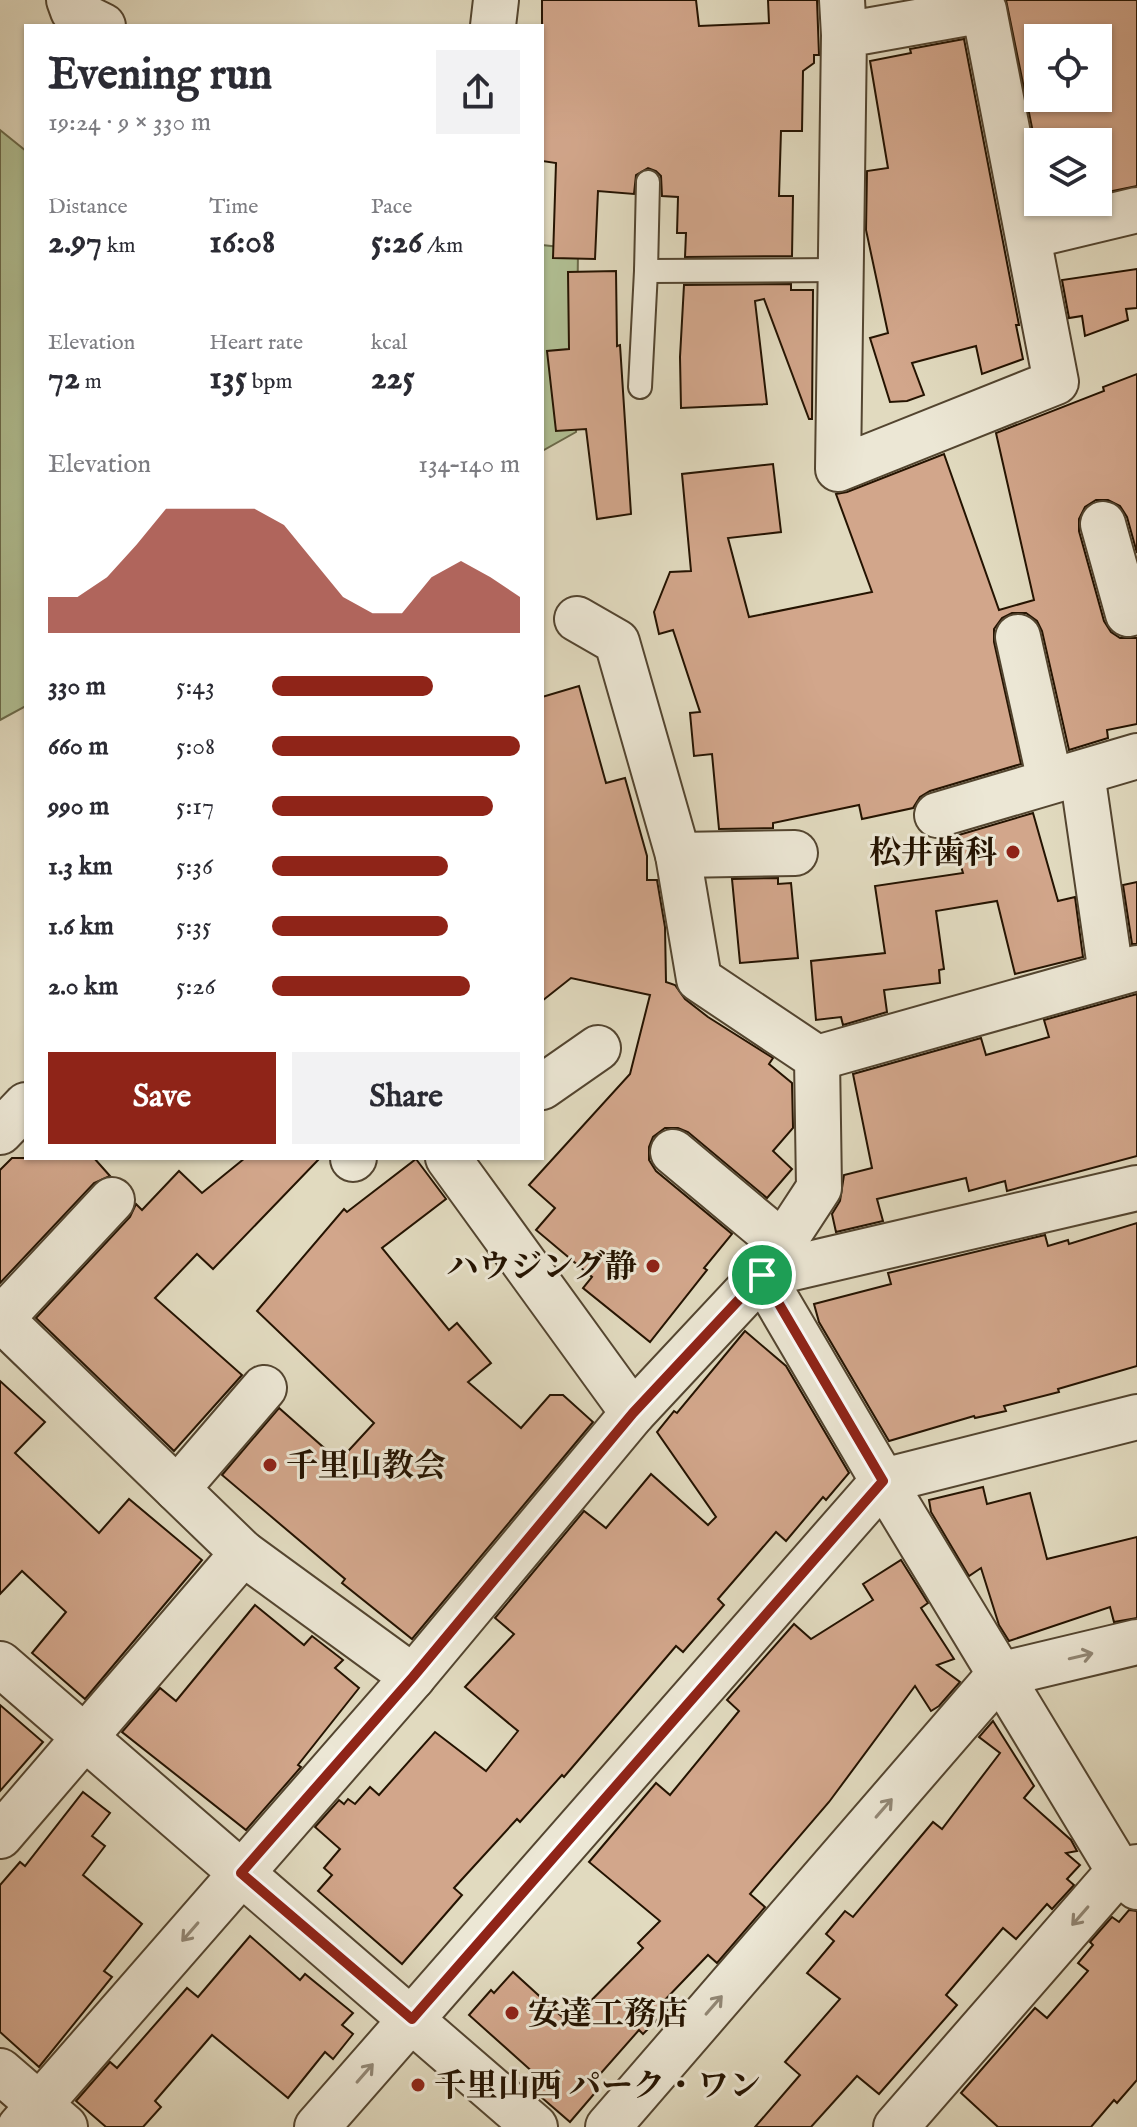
<!DOCTYPE html>
<meta charset="utf-8">
<style>
body{margin:0;font-family:"IM FELL English","Noto Serif JP",serif;background:#f2f2f3;color:#2b2b33;height:100vh;display:flex;flex-direction:column;font-size:30px;white-space:nowrap}
*{box-sizing:border-box;margin:0}
p{font-size:26px;color:#7c7c81}
.icon{flex:none;width:44px;height:44px;fill:none;stroke:currentColor;stroke-width:2;stroke-linecap:round;stroke-linejoin:round}
.map{position:relative;flex:1;overflow:hidden}
.panel{position:absolute;left:24px;top:24px;width:520px;height:1136px;display:flex;flex-direction:column;background:#fff;border-radius:0px;box-shadow:0 2px 6px #0004}
.panel>*{flex:none}
.controls{position:absolute;left:1024px;top:24px;display:grid;gap:16px}
.controls a{display:grid;place-items:center;width:88px;height:88px;border-radius:0px;background:#fff;box-shadow:0 2px 6px #0004;font-size:40px}
.pin{position:absolute;display:grid;place-items:center;width:68px;height:68px;color:#fff;margin:-34px;border:4px solid #fff;border-radius:50%;box-shadow:0 2px 8px #0007}
.round{display:grid;place-items:center;flex:none;width:84px;height:84px;border-radius:0px;background:#f2f2f3}
.head{display:flex;align-items:center;justify-content:space-between;height:136px;padding:0 24px}
h1{font-size:44px;font-weight:800;line-height:60px}
.figures{display:grid;grid-template-columns:repeat(3,1fr);gap:12px;height:136px;padding:8px 24px}
.figures div{display:grid;align-content:center}
.figures b{font-size:34px;font-weight:800}
.figures small{font-size:22px;font-weight:400}
.figures p{font-size:22px}
.chart{height:224px;padding:16px 24px}
.chart p{display:flex;justify-content:space-between}
.chart svg{width:100%;height:144px;margin-top:8px;fill:#8f2418;opacity:.7}
.primary-button{display:flex;gap:16px;margin-top:auto;padding:16px 24px}
.primary-button a{flex:1;height:92px;border-radius:0px;background:#8f2418;color:#fff;font-size:32px;font-weight:800;line-height:92px;text-align:center}
.primary-button a+a{background:#f2f2f3;color:#2b2b33}
ul{padding:0 24px;list-style:none;font-size:26px}
li{display:grid;grid-template-columns:128px 96px 1fr;align-items:center;height:60px}
li i{height:20px;border-radius:10px;background:#8f2418}
.map>svg:first-child{display:block}
.green{fill:#b1c094;stroke:#6a6a4a;stroke-width:2}
.building{fill:#d2a68b;stroke:#241301;stroke-width:2;fill-rule:evenodd}
.lines{fill:none;stroke-linecap:round;stroke-linejoin:round}
.lane-casing{stroke:#534530;stroke-width:26}
.street-casing{stroke:#534530;stroke-width:48}
.lane{stroke:#ece7d5;stroke-width:22}
.street{stroke:#ece7d5;stroke-width:44}
.oneway{stroke:#928876}
.route-casing{stroke:#fff;stroke-width:16}
.route{stroke:#8f2418;stroke-width:10}
.poi-dot{fill:#8f2418;stroke:#ece7d5;stroke-width:3}
.labels{text-anchor:middle;stroke-width:6;stroke-linejoin:round;paint-order:stroke}
.poi-label{font-size:32px;font-weight:bold;fill:#241301;stroke:#ece7d5;text-anchor:start}
</style>
<div class="map">
<svg width="1137" height="2127" viewBox="0 0 1137 2127">
<rect width="100%" height="100%" fill="#e1dabf"/>
<filter id="stains"><feTurbulence type="fractalNoise" baseFrequency=".0025" numOctaves="4"/><feColorMatrix values="0 0 0 0 .2 0 0 0 0 .09 0 0 0 0 .02 0 0 0 .5 -.17"/></filter>
<radialGradient id="worn" r=".72"><stop offset=".6" stop-color="#630" stop-opacity="0"/><stop offset="1" stop-color="#630" stop-opacity=".3"/></radialGradient>
<g class="green">
<path d="M0,130L26,151V706L0,720Z"/>
<path d="M542,245L578,249L576,432L542,451Z"/>
</g>
<g class="building">
<path d="M542,0H696L699,26L769,23L768,0H817L819,55H814V63L803,71L802,131H781L779,196H793L792,256L685,257L686,233H677L678,197L662,196L661,176L656,171L648,168L636,175L634,194L598,191L595,259L553,258L556,163L542,161Z"/>
<path d="M1006,0H1137V186L1098,194V142H1038V157ZM1038,38H1098V98H1038Z"/>
<path d="M964,39L1019,325H1016L1023,359L982,374L976,346L912,363L924,395L907,401L890,402L870,338L888,333L866,230L867,171L888,168L870,61L911,53L910,49Z"/>
<path d="M1137,269V308L1126,309L1128,320L1085,336L1082,316L1069,318L1062,280Z"/>
<path d="M616,271L617,346L620,345L631,514L597,519L586,429L556,431L547,351L569,349L568,272Z"/>
<path d="M791,284V290H813L812,419H809L764,299L755,301L767,404L681,408L680,357L684,285Z"/>
<path d="M1137,374V553L1127,517L1120,506L1108,500H1096L1085,507L1079,519V531L1104,621L1111,632L1120,638H1137V724L1107,730L1108,738L1069,750L1042,631L1037,621L1026,613H1012L1002,618L994,629V642L1021,764L930,791L920,797L913,808L862,819L859,805L773,823V828L719,829L712,754L694,756L690,713L700,712L673,630L659,634L654,612L670,572L691,571L682,474L773,464L781,532L728,538L749,617L872,592L836,494L847,492L944,454L999,610L1034,600L996,433L1104,391L1103,387Z"/>
<path d="M579,686L606,783L625,778L647,856V880H657L665,927L666,982L675,985L685,999L708,1017L773,1058L769,1064L792,1083L793,1128L773,1151L792,1169L767,1198L688,1132L678,1128H665L653,1137L649,1147V1160L656,1171L732,1234L704,1268L707,1270L650,1342L583,1288L592,1277L536,1230L555,1208L529,1185L630,1074L650,995L571,978L542,1001V697Z"/>
<path d="M1033,813L1058,901L1075,897L1083,957L1015,974L997,901L936,911L944,969L939,970L940,983L884,990L887,1012L843,1025L841,1017L816,1020L811,961L885,953L875,886L963,873L952,837Z"/>
<path d="M778,878V884L791,883L798,958L740,963L732,879Z"/>
<path d="M1137,882V944H1132L1123,885Z"/>
<path d="M1137,994V1156L1007,1191L1005,1181L969,1191L966,1178L877,1199L883,1221L836,1232L832,1214L840,1201L844,1175L872,1168L853,1074L981,1038L986,1055L1049,1037L1044,1020Z"/>
<path d="M12,1158H94L110,1176L94,1183L0,1283V1170Z"/>
<path d="M245,1158H320L213,1269L197,1254L155,1298L242,1375L174,1451L36,1318L130,1217L136,1204L142,1210L179,1171L202,1193Z"/>
<path d="M416,1159L446,1199L382,1248L449,1330L457,1323L491,1363L468,1382L521,1428L550,1395H563L593,1422L412,1639L342,1583L345,1579L222,1475L279,1408L339,1461L374,1423L257,1311L344,1209L347,1212Z"/>
<path d="M1137,1223V1366L1058,1389L1059,1392L1004,1406L1006,1411L975,1418L974,1416L889,1441L819,1322L814,1304L891,1284L888,1273L1045,1235L1048,1246L1068,1240L1069,1244Z"/>
<path d="M745,1331L786,1366L849,1473L826,1500L823,1497L786,1541L776,1532L718,1599L724,1605L683,1652L676,1646L564,1777L562,1775L520,1822L517,1819L454,1888L462,1895L402,1964L318,1891L332,1875L324,1868L340,1849L315,1827L339,1800L344,1804L348,1799L355,1804L370,1787L379,1795L435,1732L486,1771L518,1731L465,1687L514,1634L495,1618L584,1511L606,1528L651,1474L708,1525L716,1517L657,1432L674,1411L677,1413Z"/>
<path d="M0,1381L45,1422L15,1453L99,1533L129,1499L202,1560L85,1699L32,1653L66,1612L22,1571L0,1594Z"/>
<path d="M983,1487L987,1504L1030,1493L1047,1559L1137,1537V1618L1114,1622L1110,1607L1009,1641L999,1625L981,1568L969,1576L931,1512L929,1500Z"/>
<path d="M901,1560L928,1603L921,1608L954,1659L937,1665L960,1682L939,1706L931,1711L915,1686L829,1802L750,1894L765,1907L717,1963L708,1955L661,2004L667,2010L643,2034L639,2030L594,2081L600,2087L570,2122L526,2084L535,2074L469,2015L491,1990L494,1993L513,1972L569,2023L643,1948L638,1943L660,1921L589,1862L656,1783L670,1795L739,1711L727,1700L794,1624L811,1639L873,1600L863,1584Z"/>
<path d="M255,1605L304,1645L312,1636L343,1660L335,1668L359,1688L298,1765L301,1767L246,1830L122,1732L160,1688L176,1701Z"/>
<path d="M0,1705L43,1742L0,1791Z"/>
<path d="M993,1721L1034,1786L1024,1798L1071,1840L1077,1851L1066,1853L1080,1865L1067,1879L1074,1885L1052,1909L1047,1904L1016,1939L1003,1928L946,1995L957,2005L879,2094L857,2076L811,2127H755L800,2075L785,2062L840,1999L807,1973L834,1941L826,1934L845,1911L853,1917L933,1822L942,1829L1000,1753L979,1737Z"/>
<path d="M83,1792L110,1813L92,1836L105,1846L83,1875L142,1924L104,1971L112,1977L39,2067L0,2032V1885L20,1862L25,1866Z"/>
<path d="M1129,1910L1137,1911V2080L1117,2103L1114,2100L1091,2127H998L961,2093L1035,2008L1047,2018L1088,1971L1078,1963L1093,1945L1090,1942L1112,1917L1119,1922Z"/>
<path d="M250,1936L300,1980L305,1974L353,2013L342,2025L353,2034L333,2059L325,2052L288,2098L212,2035L155,2101L161,2107L143,2127H106L76,2101L110,2062L117,2068L187,1988L198,1997Z"/>
</g>
<g class="lines">
<g class="lane-casing">
<g id="lane">
<path d="M646,271L841,270"/>
<path d="M640,387L646,271L648,182"/>
</g>
</g>
<g class="street-casing">
<g id="street">
<path d="M69,0L73,11L103,26"/>
<path d="M842,0L844,35L838,469L1056,382L984,10L844,35"/>
<path d="M493,26L496,0"/>
<path d="M1029,236L1137,210"/>
<path d="M1103,524L1128,614L1137,612"/>
<path d="M1018,637L1050,781"/>
<path d="M1082,773L1111,974"/>
<path d="M937,815L1137,756"/>
<path d="M678,855L795,853"/>
<path d="M817,1058L1137,968"/>
<path d="M542,1087L598,1048"/>
<path d="M0,1132L26,1105"/>
<path d="M673,1152L782,1243"/>
<path d="M448,1158L633,1413"/>
<path d="M353,1159L354,1158"/>
<path d="M1137,1188L762,1275L883,1481L1119,1871L1137,1887"/>
<path d="M0,1318L243,1553L413,1677"/>
<path d="M1,1319L112,1200"/>
<path d="M177,1489L264,1388"/>
<path d="M0,1664L535,2127"/>
<path d="M0,1836L243,1553"/>
<path d="M0,2071L65,2127"/>
<path d="M20,2127L413,1677L633,1413L762,1275L819,1188L817,1058L699,979L678,855L617,642L577,619"/>
<path d="M317,2127L883,1481L1137,1417"/>
<path d="M608,2127L999,1675L1137,1642"/>
<path d="M896,2127L1119,1871L1137,1867"/>
</g>
</g>
<use href="#lane" class="lane"/>
<use href="#street" class="street"/>
</g>
<defs><path id="oneway-shaft" d="M-6 0H5M1.5-3L5.5 0L1.5 3" fill="none" stroke-width="1.6" stroke-linecap="round" stroke-linejoin="round" transform="scale(2)"/></defs>
<g class="oneway">
<use href="#oneway-shaft" transform="translate(1081 1656) rotate(-13)"/>
<use href="#oneway-shaft" transform="translate(884 1808) rotate(-49)"/>
<use href="#oneway-shaft" transform="translate(1080 1916) rotate(131)"/>
<use href="#oneway-shaft" transform="translate(190 1932) rotate(131)"/>
<use href="#oneway-shaft" transform="translate(714 2005) rotate(-49)"/>
<use href="#oneway-shaft" transform="translate(365 2073) rotate(-49)"/>
</g>
<g class="lines">
<g class="route-casing">
<path id="route" d="M762,1275L883,1481L412,2019L241,1873L413,1677L633,1413Z"/>
</g>
<use href="#route" class="route"/>
</g>
<g class="poi-dot">
<circle cx="1013" cy="852" r="8"/>
<circle cx="653" cy="1266" r="8"/>
<circle cx="270" cy="1465" r="8"/>
<circle cx="512" cy="2013" r="8"/>
<circle cx="418" cy="2085" r="8"/>
</g>
<g class="labels">
<g class="poi-label">
<text x="997" y="863" text-anchor="end">松井歯科</text>
<text x="637" y="1277" text-anchor="end">ハウジング静</text>
<text x="286" y="1476">千里山教会</text>
<text x="528" y="2024">安達工務店</text>
<text x="434" y="2096">千里山西 パーク・ワン</text>
</g>
</g>
<rect width="100%" height="100%" filter="url(#stains)"/>
<rect width="100%" height="100%" fill="url(#worn)"/>
</svg>
<div class="controls">
<a><svg class="icon" aria-label="locate" viewBox="0 0 24 24"><circle cx="12" cy="12" r="6"/><path d="M12 2v4M12 18v4M2 12h4M18 12h4"/></svg></a>
<a><svg class="icon" aria-label="layers" viewBox="0 0 24 24"><path d="M12 4l9 5-9 5-9-5zM3 14l9 5 9-5"/></svg></a>
</div>
<div class="pin" style="left:762px;top:1275px;background:#1e9e55"><svg class="icon" aria-label="arrive" viewBox="0 0 24 24"><path d="M6 21V4h12l-3 4 3 4H6"/></svg></div>
<section class="panel">
<div class="head"><div><h1>Evening run</h1><p>19:24 · 9 × 330 m</p></div><a class="round"><svg class="icon" aria-label="share" viewBox="0 0 24 24"><path d="M12 15V3M7 8l5-5 5 5M5 13v7h14v-7"/></svg></a></div>
<div class="figures">
<div><p>Distance</p><b>2.97<small> km</small></b></div>
<div><p>Time</p><b>16:08</b></div>
<div><p>Pace</p><b>5:26<small> /km</small></b></div>
</div>
<div class="figures">
<div><p>Elevation</p><b>72<small> m</small></b></div>
<div><p>Heart rate</p><b>135<small> bpm</small></b></div>
<div><p>kcal</p><b>225</b></div>
</div>
<div class="chart"><p><span>Elevation</span>134–140 m</p>
<svg viewBox="0 0 160 44" preserveAspectRatio="none"><path d="M0 44V33L10 33L20 27L30 17L40 6L50 6L60 6L70 6L80 11L90 22L100 33L110 38L120 38L130 27L140 22L150 27L160 33V44z"/></svg>
</div>
<ul>
<li><b>330 m</b>5:43<i style="width:65%"></i></li>
<li><b>660 m</b>5:08<i style="width:100%"></i></li>
<li><b>990 m</b>5:17<i style="width:89%"></i></li>
<li><b>1.3 km</b>5:36<i style="width:71%"></i></li>
<li><b>1.6 km</b>5:35<i style="width:71%"></i></li>
<li><b>2.0 km</b>5:26<i style="width:80%"></i></li>
</ul>
<div class="primary-button"><a>Save</a><a>Share</a></div>
</section>
</div>
